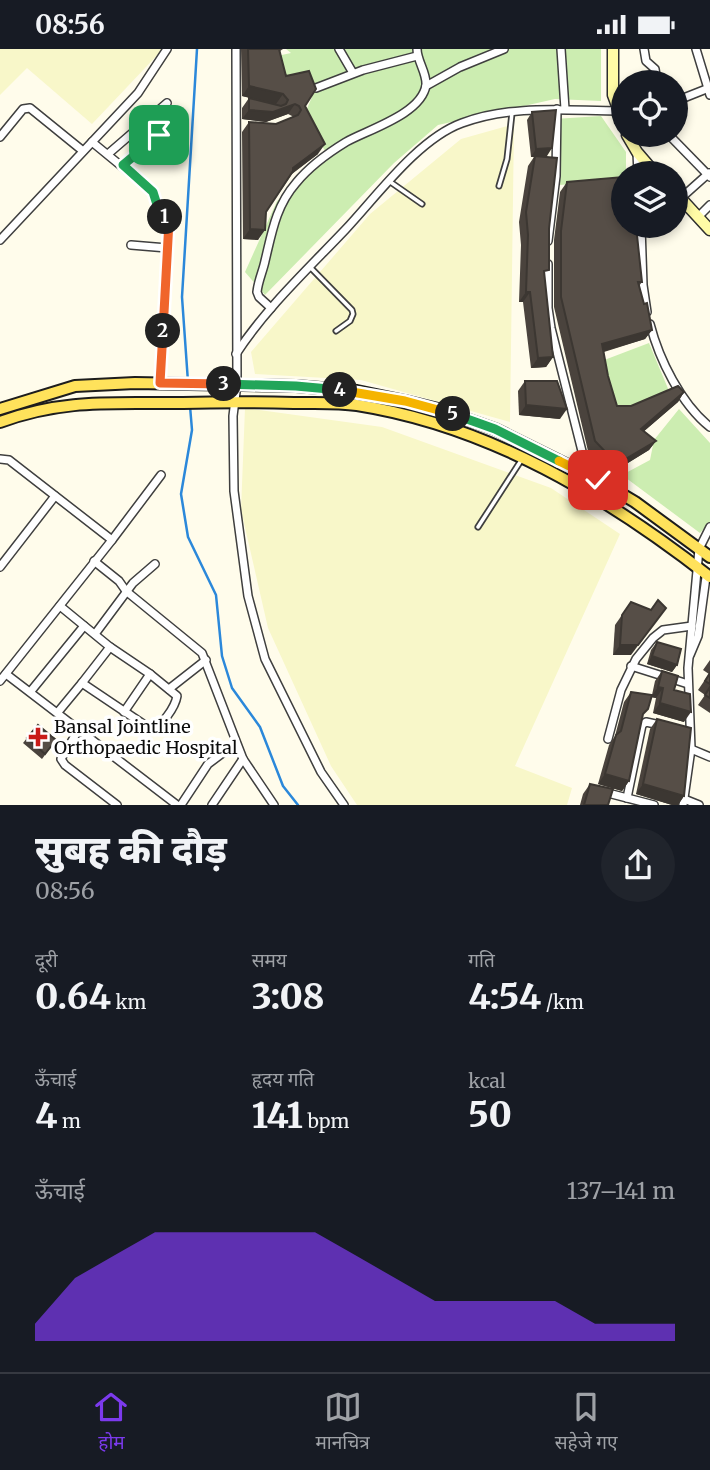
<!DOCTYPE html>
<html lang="hi">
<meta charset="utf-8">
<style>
body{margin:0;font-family:Merriweather,"Noto Sans Devanagari",serif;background:#20242c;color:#f1f3f6;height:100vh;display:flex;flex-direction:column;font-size:26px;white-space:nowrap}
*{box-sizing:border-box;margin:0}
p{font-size:23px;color:#9ea1a6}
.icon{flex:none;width:38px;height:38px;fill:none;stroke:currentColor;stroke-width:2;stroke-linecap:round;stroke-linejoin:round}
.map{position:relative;height:756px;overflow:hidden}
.sheet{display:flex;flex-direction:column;background:#171b24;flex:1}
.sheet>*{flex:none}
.buttons{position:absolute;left:611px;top:21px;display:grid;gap:14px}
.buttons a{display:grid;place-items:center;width:77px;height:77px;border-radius:50%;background:#171b24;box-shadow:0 4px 10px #0003;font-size:35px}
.pin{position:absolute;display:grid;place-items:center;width:60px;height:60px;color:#fff;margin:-30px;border-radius:14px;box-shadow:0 4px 10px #0006}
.km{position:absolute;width:35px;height:35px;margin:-18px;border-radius:50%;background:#222;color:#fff;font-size:19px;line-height:35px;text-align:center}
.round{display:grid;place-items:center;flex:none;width:74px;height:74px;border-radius:37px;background:#20242c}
.headline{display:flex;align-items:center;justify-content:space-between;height:119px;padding:0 35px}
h1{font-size:38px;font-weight:800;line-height:52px}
.metrics{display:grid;grid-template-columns:repeat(3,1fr);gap:10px;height:119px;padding:7px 35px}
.metrics div{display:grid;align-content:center}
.metrics b{font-size:35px;font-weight:800}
.metrics small{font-size:19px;font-weight:400}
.metrics p{font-size:19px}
.chart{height:196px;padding:14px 35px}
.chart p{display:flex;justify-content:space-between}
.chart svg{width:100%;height:126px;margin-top:7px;fill:#7c3aed;opacity:.7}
.status{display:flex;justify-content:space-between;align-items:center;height:49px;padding:0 35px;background:#171b24;direction:ltr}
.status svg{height:19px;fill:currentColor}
.tabs{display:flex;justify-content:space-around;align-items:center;height:98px;border-top:2px solid #363941;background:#171b24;font-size:19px;color:#9ea1a6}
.tabs a{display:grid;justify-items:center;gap:4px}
.tabs .selected{color:#7c3aed}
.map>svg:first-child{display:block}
.farmland{fill:#f8f7c9}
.green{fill:#ccedb1}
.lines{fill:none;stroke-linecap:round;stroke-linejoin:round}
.stream{stroke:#2b88da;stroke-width:2.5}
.lane-casing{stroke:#3f3f3f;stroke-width:7}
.street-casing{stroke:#3f3f3f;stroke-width:10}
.secondary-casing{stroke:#2e2e2e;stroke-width:13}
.primary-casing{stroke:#1d1d1d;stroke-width:14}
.lane{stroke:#fff;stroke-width:3.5}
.street{stroke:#fff;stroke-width:7}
.secondary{stroke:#fffba6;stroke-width:10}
.primary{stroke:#ffe25b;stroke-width:10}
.wall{fill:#4a433d}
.shaded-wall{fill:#3c3732}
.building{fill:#564e47;stroke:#3c3732;stroke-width:2}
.split-1-casing{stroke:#fff;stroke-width:14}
.split-2-casing{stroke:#fff;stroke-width:14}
.split-3-casing{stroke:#fff;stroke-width:14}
.split-4-casing{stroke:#fff;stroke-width:14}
.split-5-casing{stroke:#fff;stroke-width:14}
.split-6-casing{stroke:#fff;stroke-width:14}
.split-7-casing{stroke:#fff;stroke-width:14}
.split-1{stroke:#22a559;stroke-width:9}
.split-2{stroke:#f0652b;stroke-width:9}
.split-3{stroke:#f0652b;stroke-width:9}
.split-4{stroke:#22a559;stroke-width:9}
.split-5{stroke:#f5b400;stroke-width:9}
.split-6{stroke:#22a559;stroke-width:9}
.split-7{stroke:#f5b400;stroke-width:9}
.poi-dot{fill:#c91b18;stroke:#fff;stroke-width:2.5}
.labels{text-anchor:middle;stroke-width:7;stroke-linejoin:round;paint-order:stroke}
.poi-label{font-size:18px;fill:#0c0c0c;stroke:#fff;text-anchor:start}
</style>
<div class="status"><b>08:56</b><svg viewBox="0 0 49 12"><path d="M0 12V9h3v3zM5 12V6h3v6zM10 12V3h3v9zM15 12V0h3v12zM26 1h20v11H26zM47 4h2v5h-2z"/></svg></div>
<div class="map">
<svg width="710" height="756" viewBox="0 0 710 756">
<rect width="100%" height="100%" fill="#fffceb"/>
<g class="farmland">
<path d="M0,0H163L92,75L27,19L0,46Z"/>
<path d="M514,75L510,373L361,331L255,325L251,303L370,165L461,90Z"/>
<path d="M245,359L382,378L551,439L620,485L515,717L572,739L567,756H357L331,717L268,579L241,461Z"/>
</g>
<g class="green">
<path d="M286,0H601V52L555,50L438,76L394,114L265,246L245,223L277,152L328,106L303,69L312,48L304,27L283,32L277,7L291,4Z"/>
<path d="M601,67L626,103V124H623V132L559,136L553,94L554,70Z"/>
<path d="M649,294L669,342L618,364L599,313Z"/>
<path d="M679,360L710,394V473L700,484L622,426L650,411L654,391Z"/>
</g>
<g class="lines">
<g class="stream">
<path d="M188,333L182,248L197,0"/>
<path d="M190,357L192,381L181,445L188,488L216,546L222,607L232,639L260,678L283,737L298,756"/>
</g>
<g class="lane-casing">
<g id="lane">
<path d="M389,132L422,155"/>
<path d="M499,137L507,110L512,64"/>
<path d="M310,218L352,261L353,265L350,272L336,282"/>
<path d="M478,478L522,410"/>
</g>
</g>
<g class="street-casing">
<g id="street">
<path d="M236,0L237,335L233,367L234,442L248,547L265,610L321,723L344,756"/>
<path d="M339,0L353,24"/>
<path d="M561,0L565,60"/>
<path d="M644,0L646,12L655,20L657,33"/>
<path d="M696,0L710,46"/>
<path d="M426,37L460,18L504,0"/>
<path d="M316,39L363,21L417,7"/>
<path d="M676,52L709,39"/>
<path d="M669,86L710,128"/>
<path d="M0,88L23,60L30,59L83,102"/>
<path d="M92,93L153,143L159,162L168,172L160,334"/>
<path d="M637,104L638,124"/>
<path d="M108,105L167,54"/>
<path d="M123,116L151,91L180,73"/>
<path d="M681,149L709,124"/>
<path d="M698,168L710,156"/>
<path d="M641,177L643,236L647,263"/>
<path d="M0,191L138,44L167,0"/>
<path d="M548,192L556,127L557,60"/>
<path d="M131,196L167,199"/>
<path d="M548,215V259L551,279L588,426"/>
<path d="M271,259L259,248L257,243C258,232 263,222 265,212C272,183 276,157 296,134C309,118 328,104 346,93C367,81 422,65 426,36C427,24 417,12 417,0"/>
<path d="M650,275C659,310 681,355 710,378"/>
<path d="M236,305C266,259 307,221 345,181C377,147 418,90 462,74C513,55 567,62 620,62"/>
<path d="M0,410L9,411L112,491L0,632"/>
<path d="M112,491L161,426"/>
<path d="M94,512L119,532L126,542L202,604L243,710L274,756"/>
<path d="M0,518L55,447"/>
<path d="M95,585L133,534L155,515"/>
<path d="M690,606L698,587L706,528"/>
<path d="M631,617L688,635"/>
<path d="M6,625L177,756"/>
<path d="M82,634L110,598"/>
<path d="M169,640L206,611"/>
<path d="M31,642L84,577"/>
<path d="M58,663L82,634L152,681C162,676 175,659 177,647L150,625L110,598L60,557"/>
<path d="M124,663L150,625"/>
<path d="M79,680L61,710L65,716L117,756"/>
<path d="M608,690L621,641L636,610L653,589L663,581L692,577"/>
<path d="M691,700L710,708"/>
<path d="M604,743L654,756"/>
<path d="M627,749L642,676L646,673L660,676"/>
<path d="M684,750L699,756"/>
<path d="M181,756L208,715L236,694"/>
<path d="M212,756L243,710"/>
<path d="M683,756L691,700L688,619L699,500L710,478"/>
</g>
</g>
<g class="secondary-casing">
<g id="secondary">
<path d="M613,0V46L623,73"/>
<path d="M627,86L637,103L655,124"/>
<path d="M676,144L710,181"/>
</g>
</g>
<g class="primary-casing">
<g id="primary">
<path d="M0,360L75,337L135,334L296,337L357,342L405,352L438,360L495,380L598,431L635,453L710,508"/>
<path d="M0,373C65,349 115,355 183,354C220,353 257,353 294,354C314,354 337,353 357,356C490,377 606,447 710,528"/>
</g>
</g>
<use href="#lane" class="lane"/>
<use href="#street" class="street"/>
<use href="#secondary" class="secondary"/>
<use href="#primary" class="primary"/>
</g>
<g class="wall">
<path d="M241,0H283L280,2L286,27L305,57L318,105L292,125L266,163L258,191L243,190L242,83L249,73L276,75L293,68L292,67L288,65L266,73L242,70V59L249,49L277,56L242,47Z"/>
<path d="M532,63L547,107H539L544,228L553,308L546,318L531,319L523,253H519L521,196L519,173L528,117L534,108H531L527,71Z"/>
<path d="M567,133L642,233L639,237L652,281L645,290L604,303L608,327L617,357H631L684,343L678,353L644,382L656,392L649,401L610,425L588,402L554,258V191L560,143Z"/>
<path d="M525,332L560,370L519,366L518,342Z"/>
<path d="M631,553V606H613L615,576Z"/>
<path d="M657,593L677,616L672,623L647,615L651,601Z"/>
<path d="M710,611V664L698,656L705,646L698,641L709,625L703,621Z"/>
<path d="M662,622L674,641L684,673L653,664L656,649L651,648L642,668L629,732L622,742L598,735L609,696L615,687L624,653L631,643L652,646L655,632Z"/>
<path d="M657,670L684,747L678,756H672L636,745L650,680Z"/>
<path d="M27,689L56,691L42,710L23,694Z"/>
<path d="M590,735L608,756H580L583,745Z"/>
</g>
<g class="shaded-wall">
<path d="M249,37L283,45L276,55L242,47Z"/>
<path d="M295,55L288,65L266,73L242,70L249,61Z"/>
<path d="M325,95L318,105L286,129L293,119Z"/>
<path d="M552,99L547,107L531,108L536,100Z"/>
<path d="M250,180L265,181L258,191L243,190Z"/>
<path d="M526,243H530L523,253H519Z"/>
<path d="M652,281L645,290L595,305L602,295Z"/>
<path d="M553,308L546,318L531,319L538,309Z"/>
<path d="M684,343L678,353L635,390L641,380Z"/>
<path d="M526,356L567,360L560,370L519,366Z"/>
<path d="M656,392L649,401L610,425L617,415Z"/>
<path d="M666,559L631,606H613L620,596Z"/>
<path d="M652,607L677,616L672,623L647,615Z"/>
<path d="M658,638L663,639L656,649L651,648Z"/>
<path d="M660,654L691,663L684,673L653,664Z"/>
<path d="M605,725L629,732L622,742L598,735Z"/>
<path d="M643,735L684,747L678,756H672L636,745Z"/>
</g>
<g class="building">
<path d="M248,0H279L286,27L309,22L316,40L305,57L325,95L293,119V122L266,163L265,181L250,180L249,73L276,75L298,66L301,61L299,57L295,55L273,63L249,61V49L281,57L286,55L288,51L283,45L249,37Z"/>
<path d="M556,61L552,99L536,100L532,63Z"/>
<path d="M535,107L557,109L549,180V221L544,222L553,308L538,309L530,243H526L528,186L526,163Z"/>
<path d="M623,128V177H636L642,233H638L644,255L647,254L652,281L602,295L608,327L617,357H631L678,337L684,343L641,380L656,392L617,415L595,392L561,248V182L567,133Z"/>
<path d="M525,332H557L567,360L526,356Z"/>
<path d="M658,551L666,559L638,596H620L622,566L631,553L651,561Z"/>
<path d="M657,593L681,600L677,616L652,607Z"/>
<path d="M662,622L678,627L674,641L690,645L691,663L660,654L663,639L658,638Z"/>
<path d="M710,624V635L705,632Z"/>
<path d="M710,638V649L705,646Z"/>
<path d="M631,643L652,646L648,660L643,665L629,732L605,725L616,686L621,682Z"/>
<path d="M657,670L691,679L684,747L643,735Z"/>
<path d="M38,676L56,691L45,705L27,689Z"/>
<path d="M590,735L613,740L608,756H584Z"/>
</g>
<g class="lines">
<g class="split-1-casing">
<path id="split-1" d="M159,86L123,116L153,143L159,162L165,168"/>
</g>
<g class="split-2-casing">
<path id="split-2" d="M163,282L169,172L165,168"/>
</g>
<g class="split-3-casing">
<path id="split-3" d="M163,282L160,334L224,335"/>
</g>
<g class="split-4-casing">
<path id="split-4" d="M224,335L296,337L340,341"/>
</g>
<g class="split-5-casing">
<path id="split-5" d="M340,341L405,352L453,365"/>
</g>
<g class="split-6-casing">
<path id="split-6" d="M453,365L495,380L559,412"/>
</g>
<g class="split-7-casing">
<path id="split-7" d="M559,412L598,431"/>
</g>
<use href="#split-1" class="split-1"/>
<use href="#split-2" class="split-2"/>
<use href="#split-3" class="split-3"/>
<use href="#split-4" class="split-4"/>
<use href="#split-5" class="split-5"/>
<use href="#split-6" class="split-6"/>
<use href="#split-7" class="split-7"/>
</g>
<path class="poi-dot" d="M34.5 677.5h7v7h7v7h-7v7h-7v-7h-7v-7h7z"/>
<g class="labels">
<g class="poi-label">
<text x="54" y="684">Bansal Jointline<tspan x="54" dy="21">Orthopaedic Hospital</tspan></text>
</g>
</g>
</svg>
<div class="buttons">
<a><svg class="icon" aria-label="locate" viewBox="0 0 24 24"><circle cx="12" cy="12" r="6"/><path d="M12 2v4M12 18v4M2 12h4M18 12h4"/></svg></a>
<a><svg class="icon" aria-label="layers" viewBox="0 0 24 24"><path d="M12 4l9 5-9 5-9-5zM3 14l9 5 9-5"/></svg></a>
</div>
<div class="pin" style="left:159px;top:86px;background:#1e9e55"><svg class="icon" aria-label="arrive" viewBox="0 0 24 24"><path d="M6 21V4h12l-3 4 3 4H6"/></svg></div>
<div class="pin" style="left:598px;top:431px;background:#d93025"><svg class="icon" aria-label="check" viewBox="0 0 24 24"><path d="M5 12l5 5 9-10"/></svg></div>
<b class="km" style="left:165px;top:168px">1</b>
<b class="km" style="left:163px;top:282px">2</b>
<b class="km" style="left:224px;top:335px">3</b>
<b class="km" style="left:340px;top:341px">4</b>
<b class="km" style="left:453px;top:365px">5</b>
</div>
<section class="sheet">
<div class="headline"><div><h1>सुबह की दौड़</h1><p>08:56</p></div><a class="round"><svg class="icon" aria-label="share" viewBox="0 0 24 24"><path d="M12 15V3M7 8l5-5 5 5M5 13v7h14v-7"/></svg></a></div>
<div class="metrics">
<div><p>दूरी</p><b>0.64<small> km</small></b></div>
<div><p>समय</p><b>3:08</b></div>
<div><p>गति</p><b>4:54<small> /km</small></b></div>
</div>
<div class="metrics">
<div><p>ऊँचाई</p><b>4<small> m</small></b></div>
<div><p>हृदय गति</p><b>141<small> bpm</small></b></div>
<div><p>kcal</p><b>50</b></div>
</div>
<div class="chart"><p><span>ऊँचाई</span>137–141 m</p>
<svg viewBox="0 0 160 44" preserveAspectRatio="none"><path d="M0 44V38L10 22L20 14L30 6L40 6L50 6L60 6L70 6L80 14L90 22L100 30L110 30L120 30L130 30L140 38L150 38L160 38V44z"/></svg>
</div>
</section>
<nav class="tabs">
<a class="selected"><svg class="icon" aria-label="home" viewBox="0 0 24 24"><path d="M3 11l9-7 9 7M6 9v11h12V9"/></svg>होम</a>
<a><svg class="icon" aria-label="map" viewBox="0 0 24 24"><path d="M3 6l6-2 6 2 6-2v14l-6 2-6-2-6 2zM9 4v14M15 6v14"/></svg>मानचित्र</a>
<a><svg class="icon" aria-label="saved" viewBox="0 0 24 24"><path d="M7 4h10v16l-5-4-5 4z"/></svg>सहेजे गए</a>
</nav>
